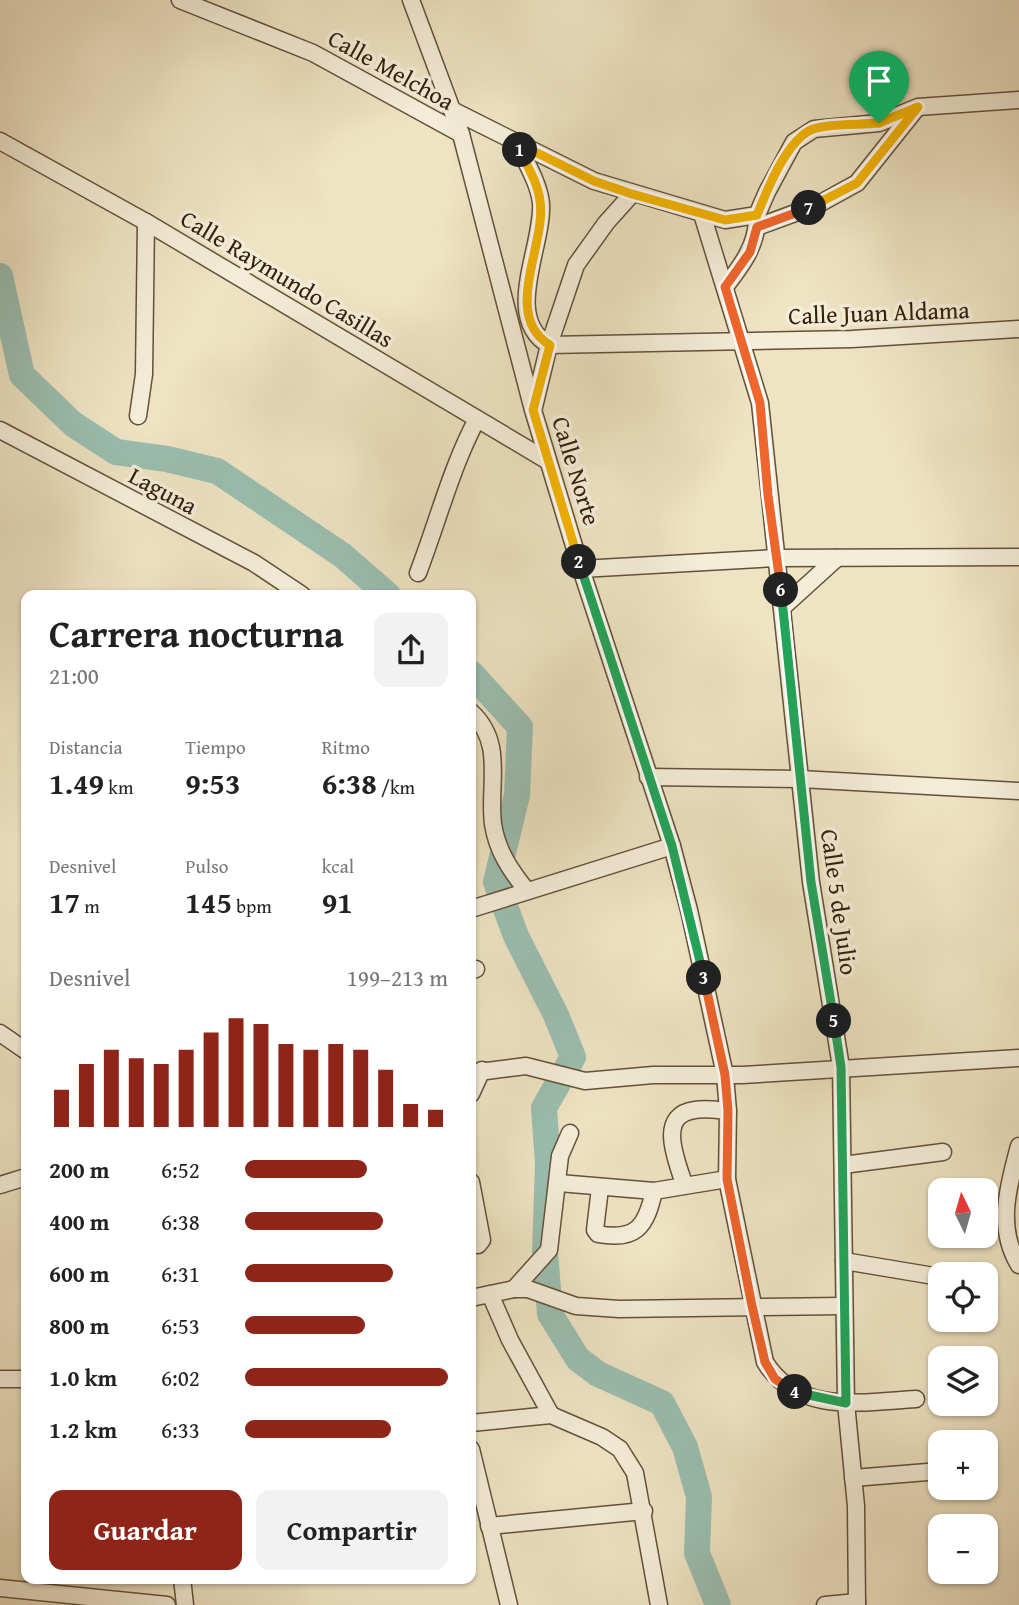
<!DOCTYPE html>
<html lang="es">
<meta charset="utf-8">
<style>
body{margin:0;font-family:"Gentium Book Plus",serif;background:#f2f2f2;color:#222;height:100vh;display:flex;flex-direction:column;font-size:26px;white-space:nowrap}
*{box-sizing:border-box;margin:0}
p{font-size:23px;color:#767676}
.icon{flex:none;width:38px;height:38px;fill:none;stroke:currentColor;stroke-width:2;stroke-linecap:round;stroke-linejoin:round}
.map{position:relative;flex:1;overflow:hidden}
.side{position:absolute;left:21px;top:590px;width:455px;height:994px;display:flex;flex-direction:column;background:#fff;border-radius:14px;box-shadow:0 2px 5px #0004}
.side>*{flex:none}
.needle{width:46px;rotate:355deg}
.controls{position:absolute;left:928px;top:1178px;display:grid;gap:14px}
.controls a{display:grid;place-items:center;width:70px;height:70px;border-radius:14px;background:#fff;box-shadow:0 2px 5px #0004;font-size:35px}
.pin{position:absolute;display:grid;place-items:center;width:60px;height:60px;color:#fff;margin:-72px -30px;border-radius:50% 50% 50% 0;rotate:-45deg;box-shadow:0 0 7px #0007}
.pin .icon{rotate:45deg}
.km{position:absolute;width:35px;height:35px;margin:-18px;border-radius:50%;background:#222;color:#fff;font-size:19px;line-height:35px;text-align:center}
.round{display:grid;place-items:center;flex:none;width:74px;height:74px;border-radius:14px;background:#f2f2f2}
.headline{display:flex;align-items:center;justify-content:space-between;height:119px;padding:0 28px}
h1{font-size:38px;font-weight:800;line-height:52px}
.figures{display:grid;grid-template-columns:repeat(3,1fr);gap:10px;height:119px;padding:7px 28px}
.figures div{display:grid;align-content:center}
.figures b{font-size:30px;font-weight:800}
.figures small{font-size:19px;font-weight:400}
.figures p{font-size:19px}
.chart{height:196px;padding:14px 28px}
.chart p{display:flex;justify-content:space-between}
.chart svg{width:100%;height:126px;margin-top:7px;stroke:#8f2418;stroke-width:6}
.cta{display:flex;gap:14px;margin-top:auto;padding:14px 28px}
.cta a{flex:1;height:80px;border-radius:14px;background:#8f2418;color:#fff;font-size:28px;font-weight:800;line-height:80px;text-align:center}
.cta a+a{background:#f2f2f2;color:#222}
ul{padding:0 28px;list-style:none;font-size:23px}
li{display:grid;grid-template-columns:112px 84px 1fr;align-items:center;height:52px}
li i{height:18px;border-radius:9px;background:#8f2418}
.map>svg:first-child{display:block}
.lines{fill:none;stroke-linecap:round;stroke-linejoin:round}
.river{stroke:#9abeb0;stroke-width:26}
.minor-casing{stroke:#625139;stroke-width:19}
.minor{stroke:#f4edd8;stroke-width:16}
.split-1-casing{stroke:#fff;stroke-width:14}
.split-2-casing{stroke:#fff;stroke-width:14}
.split-3-casing{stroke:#fff;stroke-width:14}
.split-4-casing{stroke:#fff;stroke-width:14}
.split-5-casing{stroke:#fff;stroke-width:14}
.split-6-casing{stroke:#fff;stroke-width:14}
.split-7-casing{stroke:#fff;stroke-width:14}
.split-8-casing{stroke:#fff;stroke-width:14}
.split-1{stroke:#f5b400;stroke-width:9}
.split-2{stroke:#f5b400;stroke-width:9}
.split-3{stroke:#22a559;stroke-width:9}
.split-4{stroke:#f0652b;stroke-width:9}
.split-5{stroke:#22a559;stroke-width:9}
.split-6{stroke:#22a559;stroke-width:9}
.split-7{stroke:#f0652b;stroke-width:9}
.split-8{stroke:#f5b400;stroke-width:9}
.labels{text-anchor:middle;stroke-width:7;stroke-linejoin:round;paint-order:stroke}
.street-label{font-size:24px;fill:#34200b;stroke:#f4edd8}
</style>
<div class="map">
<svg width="1019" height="1605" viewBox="0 0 1019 1605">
<rect width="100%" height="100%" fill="#eee3c3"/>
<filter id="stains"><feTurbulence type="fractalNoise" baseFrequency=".00286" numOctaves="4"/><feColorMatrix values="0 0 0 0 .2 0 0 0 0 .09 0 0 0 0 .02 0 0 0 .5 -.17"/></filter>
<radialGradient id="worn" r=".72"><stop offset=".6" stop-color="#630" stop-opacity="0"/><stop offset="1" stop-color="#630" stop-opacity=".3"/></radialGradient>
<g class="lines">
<g class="river">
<path d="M0,276L22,375L73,424L116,452L167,459L217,471L342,555L388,595"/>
<path d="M471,673L520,727L517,795L496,882L516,936L556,1015L573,1057L544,1108L548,1164L545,1252L550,1314L578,1359L598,1374L662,1403L685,1447L699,1497L697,1553L718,1605"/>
</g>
<g class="minor-casing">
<g id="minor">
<path d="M180,0L313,53L461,134"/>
<path d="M411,0L461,134L533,410L581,569L672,846L689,910L725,1075L728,1111L727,1179L765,1362C797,1415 863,1402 916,1399"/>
<path d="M452,110L594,181L725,220L757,215L767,192L794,142L814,129L879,123L918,107L1019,100"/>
<path d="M0,141L146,222L548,461"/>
<path d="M517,143C525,161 539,183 541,203C544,245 502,318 549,345L852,339L1019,329"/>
<path d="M702,214L760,403L811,882L841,1067L846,1403L856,1506L857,1605"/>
<path d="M757,227L817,205L857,183L916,109"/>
<path d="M725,287C741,266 757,246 757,218"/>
<path d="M534,407L549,345L576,265L606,223L632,194"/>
<path d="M138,416L144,374L146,222"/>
<path d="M0,430L254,563L302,595"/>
<path d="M581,569L776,558L1019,557"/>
<path d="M418,573C438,521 451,468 477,419"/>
<path d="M783,607L837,558"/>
<path d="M471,712C505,743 488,784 493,824C497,851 511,871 527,891"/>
<path d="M648,777L800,779L1019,791"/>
<path d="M471,909L672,846"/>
<path d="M471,971L476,969"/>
<path d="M0,1033L26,1051"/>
<path d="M471,1073L526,1066L585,1081L653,1075H742L1019,1058"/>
<path d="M471,1094L482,1070"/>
<path d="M1019,1146C1008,1187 996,1227 1019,1265"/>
<path d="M843,1165L943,1152"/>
<path d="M471,1182L482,1240L478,1245H471"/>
<path d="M559,1183L654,1191L727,1179"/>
<path d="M684,1184C677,1161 656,1115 695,1110C705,1108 718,1110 728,1111"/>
<path d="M0,1185L26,1177"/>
<path d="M600,1188L595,1230L598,1234C636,1241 646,1227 654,1191"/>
<path d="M844,1261L940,1277"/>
<path d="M514,1289L549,1250L560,1156L570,1133"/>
<path d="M490,1294L510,1340L551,1415"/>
<path d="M471,1298L514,1289H528L576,1306L619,1309L843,1306"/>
<path d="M0,1379H26"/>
<path d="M471,1423L551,1415L602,1437L620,1449L635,1473L659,1605"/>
<path d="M471,1449L509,1605"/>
<path d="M853,1478L940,1471"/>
<path d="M489,1526L644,1511"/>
<path d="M182,1578L185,1605"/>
<path d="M0,1588L167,1605"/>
<path d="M825,1605L857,1602"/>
</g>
</g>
<use href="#minor" class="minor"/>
</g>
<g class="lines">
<g class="split-1-casing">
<path id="split-1" d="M520,150L517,143L594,181L632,194L725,220L757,215C767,190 787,139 813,129C829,123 861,125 879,123"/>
</g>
<g class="split-2-casing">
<path id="split-2" d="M520,150C527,166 538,183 540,201C547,243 501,316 550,345L533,410L579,562"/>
</g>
<g class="split-3-casing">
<path id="split-3" d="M579,562L672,846L704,978"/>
</g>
<g class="split-4-casing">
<path id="split-4" d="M704,978L725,1075L728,1111L727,1179L752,1306L765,1362L775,1379L795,1392"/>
</g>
<g class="split-5-casing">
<path id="split-5" d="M795,1392L846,1403L841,1067L834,1021"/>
</g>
<g class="split-6-casing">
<path id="split-6" d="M781,590L811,882L834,1021"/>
</g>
<g class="split-7-casing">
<path id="split-7" d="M781,590L768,495L760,403L725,287L750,252L757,227L809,208"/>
</g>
<g class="split-8-casing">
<path id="split-8" d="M809,208L857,183L918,107L879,123"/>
</g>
<use href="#split-1" class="split-1"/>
<use href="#split-2" class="split-2"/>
<use href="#split-3" class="split-3"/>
<use href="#split-4" class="split-4"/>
<use href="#split-5" class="split-5"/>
<use href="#split-6" class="split-6"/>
<use href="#split-7" class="split-7"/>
<use href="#split-8" class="split-8"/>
</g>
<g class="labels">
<g class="street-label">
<text transform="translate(391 70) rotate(29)" y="8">Calle Melchoa</text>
<text transform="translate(287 279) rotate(31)" y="8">Calle Raymundo Casillas</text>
<text transform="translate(879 313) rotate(-2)" y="8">Calle Juan Aldama</text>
<text transform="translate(576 471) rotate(73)" y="8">Calle Norte</text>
<text transform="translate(163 491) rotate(28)" y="8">Laguna</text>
<text transform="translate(839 902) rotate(82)" y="8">Calle 5 de Julio</text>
</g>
</g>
<rect width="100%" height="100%" filter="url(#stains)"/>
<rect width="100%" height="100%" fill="url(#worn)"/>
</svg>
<div class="controls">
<a><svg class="needle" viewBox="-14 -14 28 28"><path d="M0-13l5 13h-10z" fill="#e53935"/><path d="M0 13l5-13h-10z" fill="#767676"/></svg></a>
<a><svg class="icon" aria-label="locate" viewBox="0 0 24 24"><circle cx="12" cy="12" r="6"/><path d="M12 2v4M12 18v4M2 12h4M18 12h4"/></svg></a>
<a><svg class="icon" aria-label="layers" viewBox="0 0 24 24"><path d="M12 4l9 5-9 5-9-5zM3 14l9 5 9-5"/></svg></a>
<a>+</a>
<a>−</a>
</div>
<div class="pin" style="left:879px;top:123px;background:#1e9e55"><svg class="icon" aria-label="arrive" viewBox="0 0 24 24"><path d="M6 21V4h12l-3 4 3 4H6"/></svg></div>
<b class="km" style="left:520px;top:150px">1</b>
<b class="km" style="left:579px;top:562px">2</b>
<b class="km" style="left:704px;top:978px">3</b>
<b class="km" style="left:795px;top:1392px">4</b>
<b class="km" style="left:834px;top:1021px">5</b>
<b class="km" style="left:781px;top:590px">6</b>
<b class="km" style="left:809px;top:208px">7</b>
<section class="side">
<div class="headline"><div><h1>Carrera nocturna</h1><p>21:00</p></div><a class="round"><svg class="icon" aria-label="share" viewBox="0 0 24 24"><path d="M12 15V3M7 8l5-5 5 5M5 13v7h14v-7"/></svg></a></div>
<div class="figures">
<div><p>Distancia</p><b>1.49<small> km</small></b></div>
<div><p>Tiempo</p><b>9:53</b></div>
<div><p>Ritmo</p><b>6:38<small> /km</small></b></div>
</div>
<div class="figures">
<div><p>Desnivel</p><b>17<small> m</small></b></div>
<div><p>Pulso</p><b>145<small> bpm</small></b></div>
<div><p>kcal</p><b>91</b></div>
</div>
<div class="chart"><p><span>Desnivel</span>199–213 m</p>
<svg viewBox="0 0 160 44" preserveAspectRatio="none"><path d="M5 44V31M15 44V22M25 44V17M35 44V20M45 44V22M55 44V17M65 44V11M75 44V6M85 44V8M95 44V15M105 44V17M115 44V15M125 44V17M135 44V24M145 44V36M155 44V38"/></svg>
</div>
<ul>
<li><b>200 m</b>6:52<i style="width:60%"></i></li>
<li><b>400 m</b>6:38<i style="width:68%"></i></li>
<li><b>600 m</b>6:31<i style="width:73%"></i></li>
<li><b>800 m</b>6:53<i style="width:59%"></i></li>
<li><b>1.0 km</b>6:02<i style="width:100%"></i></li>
<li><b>1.2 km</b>6:33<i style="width:72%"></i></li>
</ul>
<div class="cta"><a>Guardar</a><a>Compartir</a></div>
</section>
</div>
